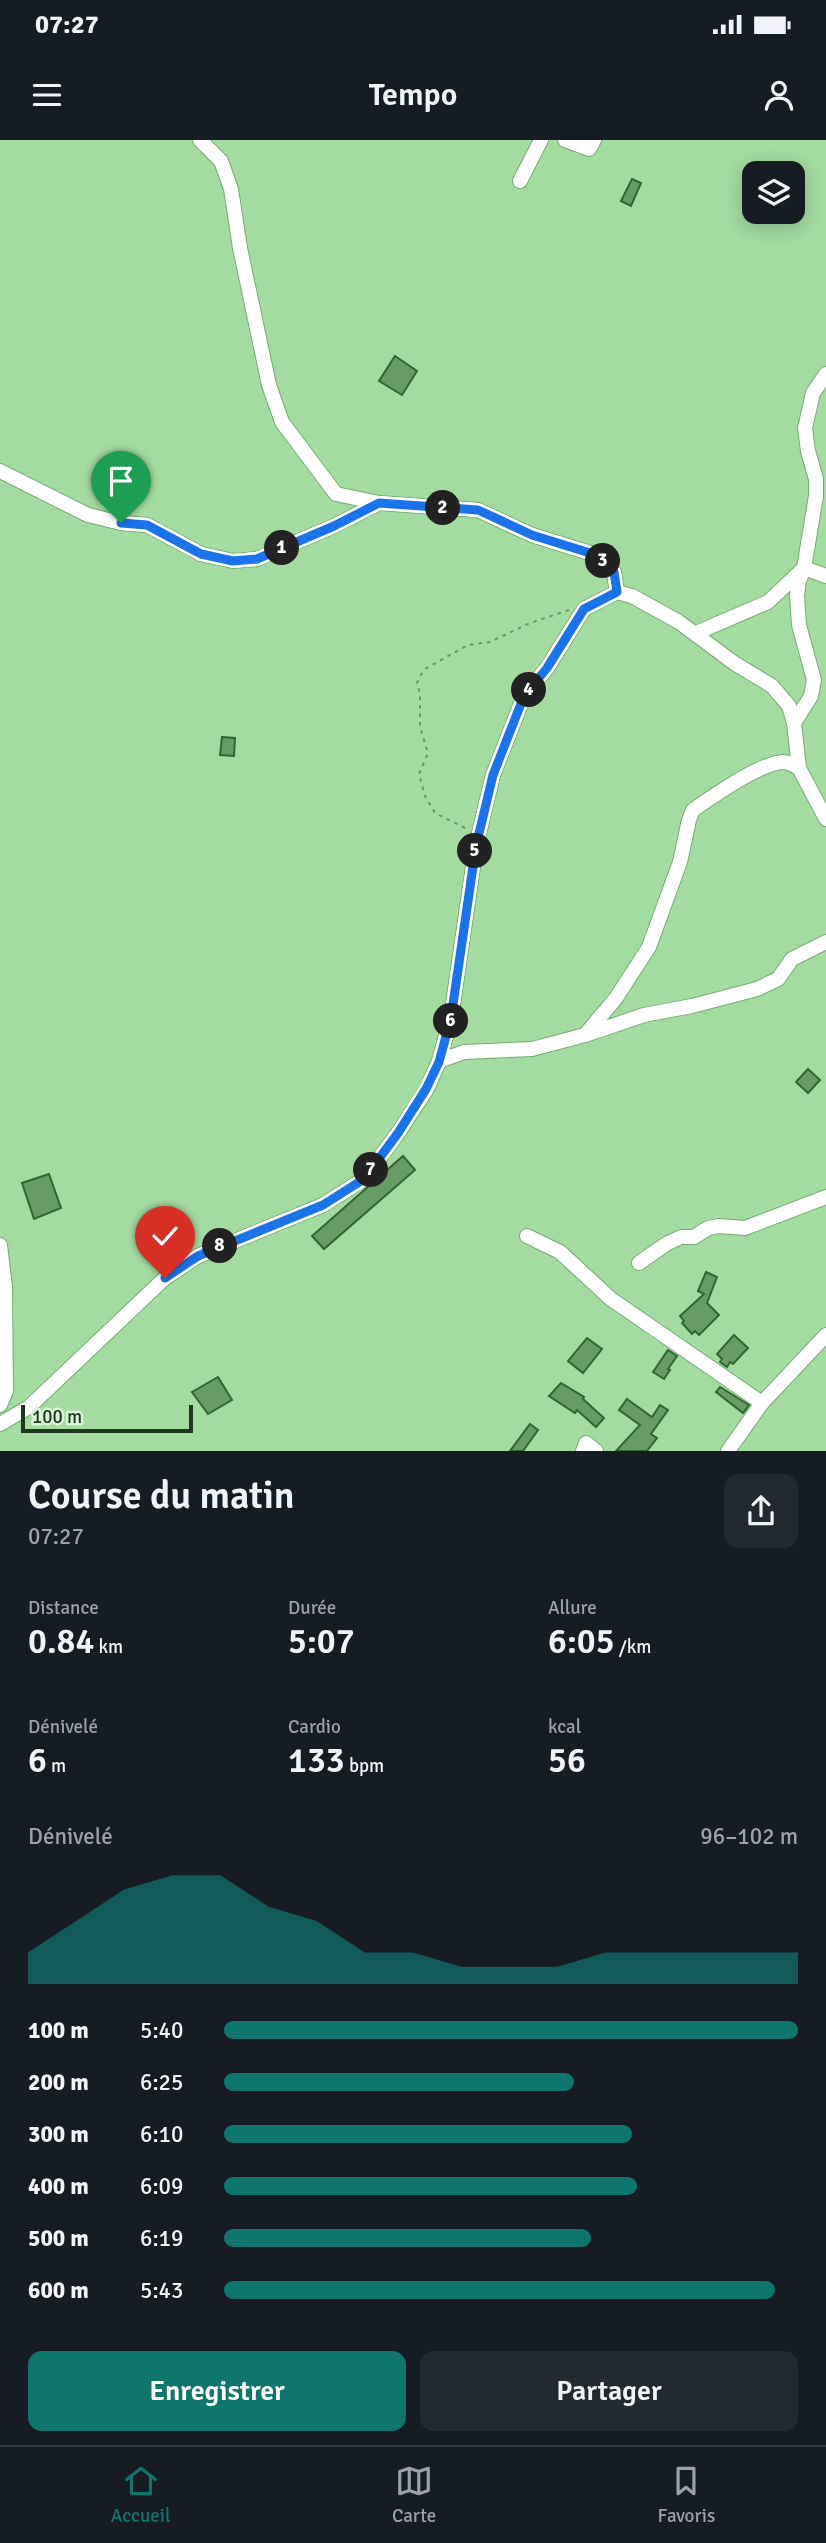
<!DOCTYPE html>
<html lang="fr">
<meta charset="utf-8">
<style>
body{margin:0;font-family:Signika,sans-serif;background:#242831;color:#f1f3f6;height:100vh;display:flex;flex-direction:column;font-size:26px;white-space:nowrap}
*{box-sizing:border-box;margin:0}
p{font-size:23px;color:#9ea1a6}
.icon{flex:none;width:38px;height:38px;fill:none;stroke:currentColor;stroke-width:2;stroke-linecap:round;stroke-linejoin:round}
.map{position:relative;height:1311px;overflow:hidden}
.sheet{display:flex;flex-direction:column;background:#171b24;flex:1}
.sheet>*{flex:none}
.buttons{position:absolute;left:742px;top:21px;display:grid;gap:14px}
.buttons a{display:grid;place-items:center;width:63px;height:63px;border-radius:14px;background:#171b24;box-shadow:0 4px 18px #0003;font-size:35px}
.scale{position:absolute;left:21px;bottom:18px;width:172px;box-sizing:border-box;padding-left:7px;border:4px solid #1f361f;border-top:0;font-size:19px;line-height:24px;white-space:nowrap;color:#1f361f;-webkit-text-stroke:5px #d8f4d6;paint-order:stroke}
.pin{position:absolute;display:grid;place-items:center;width:60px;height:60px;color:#fff;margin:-72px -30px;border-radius:50% 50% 50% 0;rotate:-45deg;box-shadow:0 0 7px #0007}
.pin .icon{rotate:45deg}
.km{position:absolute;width:35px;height:35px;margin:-18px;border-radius:50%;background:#222;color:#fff;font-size:19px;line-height:35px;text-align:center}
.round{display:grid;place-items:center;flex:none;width:74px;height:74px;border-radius:14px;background:#242831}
.overview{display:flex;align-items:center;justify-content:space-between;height:119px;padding:0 28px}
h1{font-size:38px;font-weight:600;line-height:52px}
.stats{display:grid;grid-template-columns:repeat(3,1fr);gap:10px;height:119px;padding:7px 28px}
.stats div{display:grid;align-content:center}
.stats b{font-size:35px;font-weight:600}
.stats small{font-size:19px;font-weight:400}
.stats p{font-size:19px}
.chart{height:196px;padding:14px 28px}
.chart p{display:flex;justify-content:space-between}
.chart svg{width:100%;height:126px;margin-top:7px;fill:#0f766e;opacity:.7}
.cta{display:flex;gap:14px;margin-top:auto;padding:14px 28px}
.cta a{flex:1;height:80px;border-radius:14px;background:#0f766e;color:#fff;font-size:28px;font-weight:600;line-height:80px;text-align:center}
.cta a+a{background:#242831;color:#f1f3f6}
ul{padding:0 28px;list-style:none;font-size:23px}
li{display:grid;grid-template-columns:112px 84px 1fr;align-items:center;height:52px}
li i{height:18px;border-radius:9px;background:#0f766e}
.status{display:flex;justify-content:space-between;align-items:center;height:49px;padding:0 35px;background:#171b24;direction:ltr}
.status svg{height:19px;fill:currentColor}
header{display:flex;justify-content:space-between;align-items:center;height:91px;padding:0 28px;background:#171b24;font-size:32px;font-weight:600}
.tab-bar{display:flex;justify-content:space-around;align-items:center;height:98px;border-top:2px solid #363941;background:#171b24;font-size:19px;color:#9ea1a6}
.tab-bar a{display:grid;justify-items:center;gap:4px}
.tab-bar .current{color:#0f766e}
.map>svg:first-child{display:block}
.building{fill:#679d65;stroke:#316631;stroke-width:2}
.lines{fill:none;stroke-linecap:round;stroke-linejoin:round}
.street-casing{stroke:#75ac74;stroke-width:16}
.path{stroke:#6b9469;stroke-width:2;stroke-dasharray:3.5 5;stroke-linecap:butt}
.street{stroke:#fff;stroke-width:14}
.route-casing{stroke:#fff;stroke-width:14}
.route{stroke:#1a73e8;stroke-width:9}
</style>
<div class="status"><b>07:27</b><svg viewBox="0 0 49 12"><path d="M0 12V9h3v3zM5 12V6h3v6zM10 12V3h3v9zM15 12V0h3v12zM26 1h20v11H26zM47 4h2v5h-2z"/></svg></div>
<header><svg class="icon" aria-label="menu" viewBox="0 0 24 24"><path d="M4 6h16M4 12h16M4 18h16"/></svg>Tempo<svg class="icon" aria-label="person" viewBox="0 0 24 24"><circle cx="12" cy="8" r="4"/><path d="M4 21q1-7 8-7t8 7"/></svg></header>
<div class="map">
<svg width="826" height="1311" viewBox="0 0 826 1311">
<rect width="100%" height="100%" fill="#a3dba1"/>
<g class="building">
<path d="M632,39L641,43L631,66L621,61Z"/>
<path d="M395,216L417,231L402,255L379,241Z"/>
<path d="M222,597L235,598L234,616L220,615Z"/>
<path d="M808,929L820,940L808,953L796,942Z"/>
<path d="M403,1016L415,1030L324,1109L312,1096Z"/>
<path d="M49,1034L61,1068L34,1079L22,1043Z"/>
<path d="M706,1132L717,1137L707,1163L719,1175L699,1195L695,1191L692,1194L682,1183L684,1181L680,1176L704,1154L698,1151Z"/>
<path d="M734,1195L748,1208L733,1224L730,1222L727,1227L720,1222L722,1219L717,1214Z"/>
<path d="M587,1198L602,1209L583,1233L568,1221Z"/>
<path d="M668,1210L677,1216L668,1229L670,1230L664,1239L653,1232Z"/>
<path d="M218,1237L232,1260L208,1274L192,1252Z"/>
<path d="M561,1243L584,1257L583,1259L604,1278L596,1287L577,1270L575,1273L549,1256Z"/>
<path d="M720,1247L749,1265L743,1273L716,1252Z"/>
<path d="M627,1259L652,1277L660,1265L668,1270L651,1294L657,1298L647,1311H616L640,1285L619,1270Z"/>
<path d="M530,1284L538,1290L523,1311H510Z"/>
</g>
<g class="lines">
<g class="street-casing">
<g id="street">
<path d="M200,0L221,21L231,49L240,108L269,245L282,282L336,354L379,363"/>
<path d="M565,0L589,9L594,0"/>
<path d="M520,41L541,0"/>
<path d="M0,331L88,375L121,383L147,385L201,414L233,421L257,419L334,386L379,363L478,370L532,395L590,413L614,432L617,452"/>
<path d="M696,493L768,462L804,428L826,436"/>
<path d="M794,583L811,556L814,540L799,485L797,455L799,441L804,428L816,356V339L808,311L805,288L813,253L826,234"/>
<path d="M585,895L616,858L649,807L680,722L689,680L693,670C713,656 760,623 783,622C789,622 793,625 799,628"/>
<path d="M439,921L464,912L532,909L585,895L644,875L692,866L757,849L778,839L792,819L826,802"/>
<path d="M527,1096L560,1112L611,1159L762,1263"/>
<path d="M0,1105L5,1147L6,1251L0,1265"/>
<path d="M639,1123L666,1104L681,1097H694L708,1088L719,1086L745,1088L826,1057"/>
<path d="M0,1284L29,1267L165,1138L198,1116L323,1065L364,1039L398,993L427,949L439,921L451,878L476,706L493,635L524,556L547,528L584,469L617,452L632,456L679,482L734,523L772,546L789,566L794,583L799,628L826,679"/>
<path d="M583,1311L586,1303L596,1311"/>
<path d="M728,1311L762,1263L826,1195"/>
</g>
</g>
<path class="path" d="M465,688L435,673L425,656L419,634L428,613L420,587V554L417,543L420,536L425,529L468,505L490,502L530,483L569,470"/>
<use href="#street" class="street"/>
</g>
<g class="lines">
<g class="route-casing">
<path id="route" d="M121,383L147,385L201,414L233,421L257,419L334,386L379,363L478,370L532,395L590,413L614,432L617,452L584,469L547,528L524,556L493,635L476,706L451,878L439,922L426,949L398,993L364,1039L323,1065L198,1116L165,1138"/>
</g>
<use href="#route" class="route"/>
</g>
</svg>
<div class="buttons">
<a><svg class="icon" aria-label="layers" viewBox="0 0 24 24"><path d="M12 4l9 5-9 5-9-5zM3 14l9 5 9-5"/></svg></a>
</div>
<div class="scale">100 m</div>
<div class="pin" style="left:121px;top:383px;background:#1e9e55"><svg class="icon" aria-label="arrive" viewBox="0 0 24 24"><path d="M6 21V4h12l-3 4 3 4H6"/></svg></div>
<div class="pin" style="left:165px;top:1138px;background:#d93025"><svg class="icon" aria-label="check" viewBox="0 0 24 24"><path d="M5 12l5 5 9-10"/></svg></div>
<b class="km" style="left:282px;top:408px">1</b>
<b class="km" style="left:443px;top:368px">2</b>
<b class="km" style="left:603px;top:421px">3</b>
<b class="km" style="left:529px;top:550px">4</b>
<b class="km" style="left:475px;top:711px">5</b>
<b class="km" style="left:451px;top:881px">6</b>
<b class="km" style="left:371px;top:1030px">7</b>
<b class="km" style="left:220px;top:1106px">8</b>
</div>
<section class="sheet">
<div class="overview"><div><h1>Course du matin</h1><p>07:27</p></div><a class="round"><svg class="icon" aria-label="share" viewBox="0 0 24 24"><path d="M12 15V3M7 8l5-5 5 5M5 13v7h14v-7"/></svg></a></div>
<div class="stats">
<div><p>Distance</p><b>0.84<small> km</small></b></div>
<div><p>Durée</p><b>5:07</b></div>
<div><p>Allure</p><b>6:05<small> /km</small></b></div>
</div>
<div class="stats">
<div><p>Dénivelé</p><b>6<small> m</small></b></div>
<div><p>Cardio</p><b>133<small> bpm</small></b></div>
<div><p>kcal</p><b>56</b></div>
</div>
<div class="chart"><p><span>Dénivelé</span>96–102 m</p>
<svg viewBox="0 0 160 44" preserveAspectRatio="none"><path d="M0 44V33L10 22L20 11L30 6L40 6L50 17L60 22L70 33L80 33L90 38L100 38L110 38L120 33L130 33L140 33L150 33L160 33V44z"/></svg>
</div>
<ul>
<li><b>100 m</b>5:40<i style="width:100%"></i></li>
<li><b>200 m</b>6:25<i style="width:61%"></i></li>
<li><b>300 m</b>6:10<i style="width:71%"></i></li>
<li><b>400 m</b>6:09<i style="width:72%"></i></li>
<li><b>500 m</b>6:19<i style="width:64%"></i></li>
<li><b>600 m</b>5:43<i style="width:96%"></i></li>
</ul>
<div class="cta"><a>Enregistrer</a><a>Partager</a></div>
</section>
<nav class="tab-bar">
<a class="current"><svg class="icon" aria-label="home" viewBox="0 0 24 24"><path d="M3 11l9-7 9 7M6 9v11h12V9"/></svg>Accueil</a>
<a><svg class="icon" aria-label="map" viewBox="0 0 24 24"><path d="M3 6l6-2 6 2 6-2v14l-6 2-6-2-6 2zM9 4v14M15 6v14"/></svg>Carte</a>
<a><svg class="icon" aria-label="saved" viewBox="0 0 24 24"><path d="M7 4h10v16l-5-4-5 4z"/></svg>Favoris</a>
</nav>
